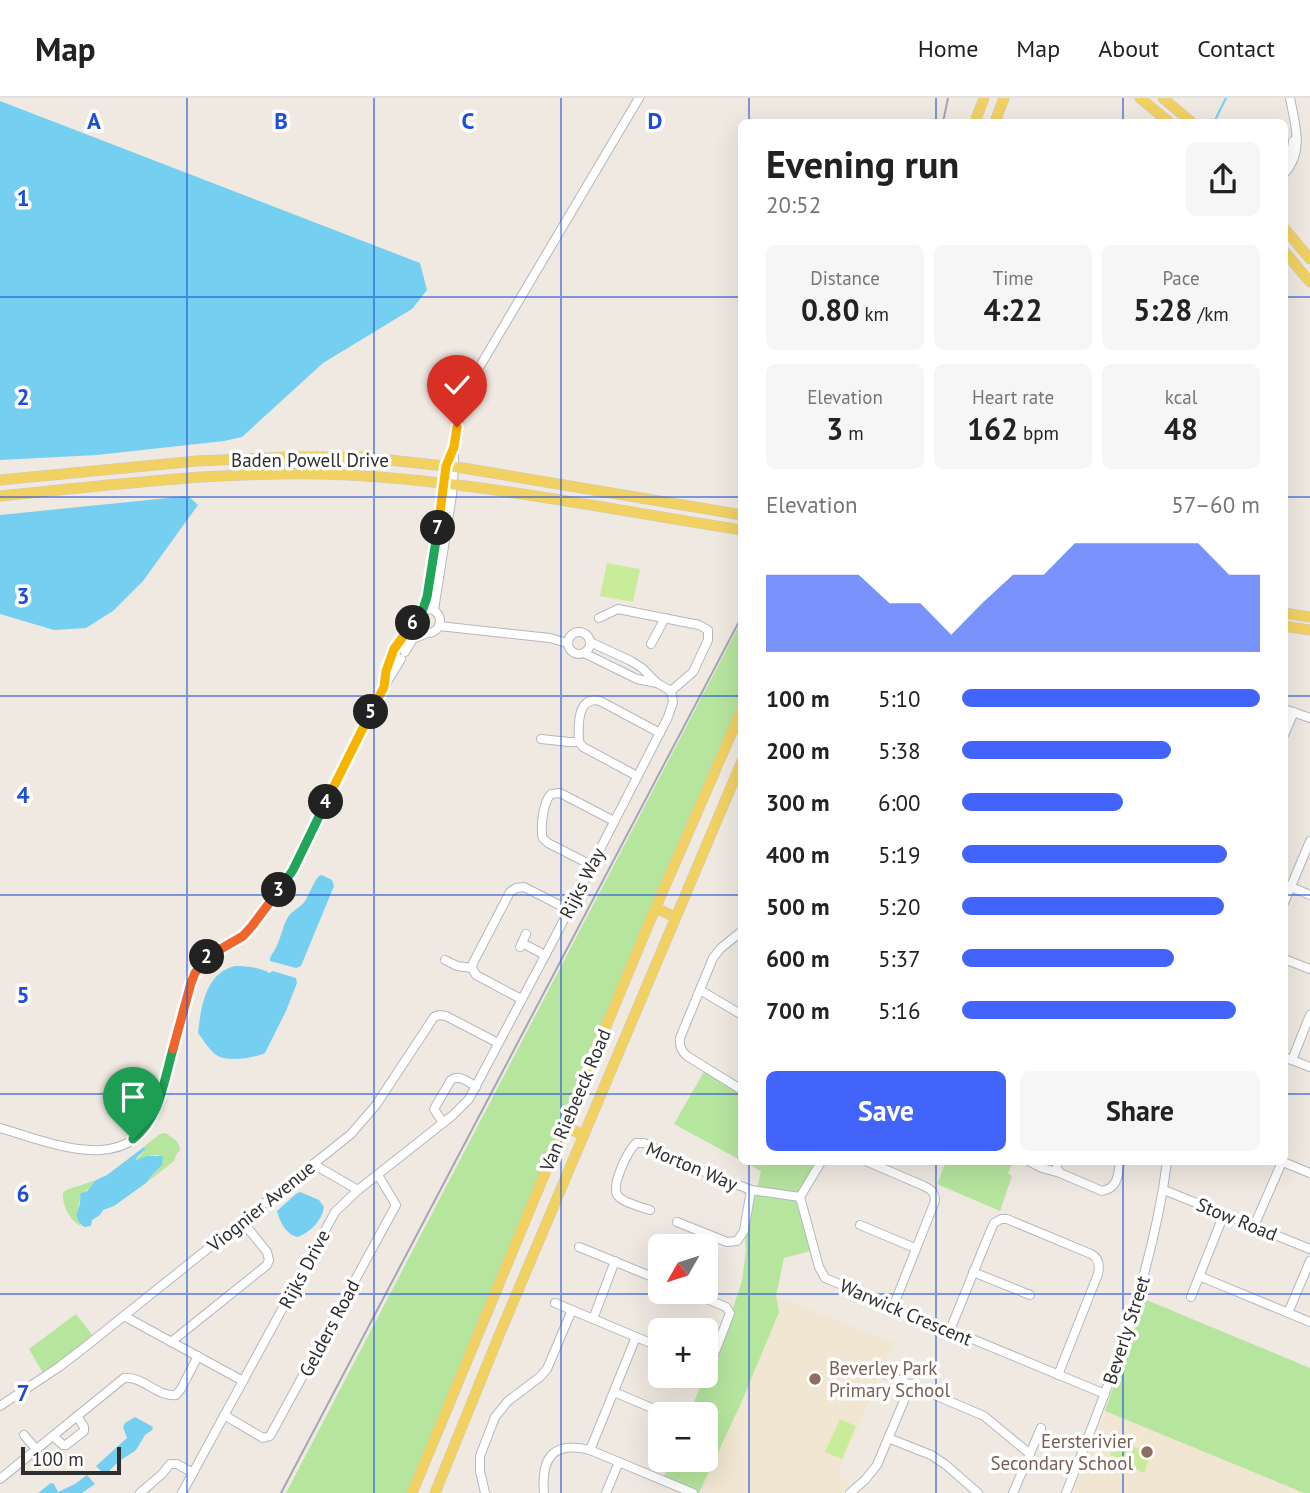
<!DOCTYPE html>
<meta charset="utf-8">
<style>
body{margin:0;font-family:"PT Sans",sans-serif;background:#f6f6f6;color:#222;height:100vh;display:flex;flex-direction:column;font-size:26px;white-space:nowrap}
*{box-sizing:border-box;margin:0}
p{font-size:23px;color:#767676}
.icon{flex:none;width:38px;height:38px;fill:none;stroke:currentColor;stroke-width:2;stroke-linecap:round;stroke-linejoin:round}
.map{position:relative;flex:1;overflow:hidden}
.panel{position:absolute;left:738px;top:21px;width:550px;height:1046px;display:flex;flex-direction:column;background:#fff;border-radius:10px;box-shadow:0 7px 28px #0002}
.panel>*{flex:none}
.needle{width:46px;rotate:231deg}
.controls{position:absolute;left:648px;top:1136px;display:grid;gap:14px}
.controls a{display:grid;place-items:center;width:70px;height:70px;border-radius:10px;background:#fff;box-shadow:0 7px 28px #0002;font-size:35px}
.scale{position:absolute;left:21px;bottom:18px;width:100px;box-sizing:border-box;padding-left:7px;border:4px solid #2e2e2e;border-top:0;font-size:19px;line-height:24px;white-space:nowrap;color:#2e2e2e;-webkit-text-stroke:5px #fff;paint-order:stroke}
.pin{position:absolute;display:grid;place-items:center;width:60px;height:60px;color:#fff;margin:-72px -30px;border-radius:50% 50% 50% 0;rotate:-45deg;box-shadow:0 0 7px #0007}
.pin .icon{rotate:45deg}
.km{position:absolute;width:35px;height:35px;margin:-18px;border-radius:50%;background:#222;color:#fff;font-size:19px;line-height:35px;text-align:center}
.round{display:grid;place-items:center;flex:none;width:74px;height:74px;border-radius:10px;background:#f6f6f6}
.head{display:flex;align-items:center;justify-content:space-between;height:119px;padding:0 28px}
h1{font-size:38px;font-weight:700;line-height:52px}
.stats{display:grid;grid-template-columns:repeat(3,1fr);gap:10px;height:119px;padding:7px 28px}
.stats div{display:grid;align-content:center;border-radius:10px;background:#f6f6f6;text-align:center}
.stats b{font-size:30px;font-weight:700}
.stats small{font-size:19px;font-weight:400}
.stats p{font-size:19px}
.chart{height:196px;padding:14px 28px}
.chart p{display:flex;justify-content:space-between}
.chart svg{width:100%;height:126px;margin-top:7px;fill:#4264fb;opacity:.7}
.button{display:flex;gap:14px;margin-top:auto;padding:14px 28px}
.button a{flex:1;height:80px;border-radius:10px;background:#4264fb;color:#fff;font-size:28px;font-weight:700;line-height:80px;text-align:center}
.button a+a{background:#f6f6f6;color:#222}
ul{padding:0 28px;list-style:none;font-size:23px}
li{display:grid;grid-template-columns:112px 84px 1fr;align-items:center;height:52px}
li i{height:18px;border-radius:9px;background:#4264fb}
header{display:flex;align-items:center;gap:42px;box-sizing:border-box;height:98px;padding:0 35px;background:#fff;border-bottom:2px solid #e0e0e0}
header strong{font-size:33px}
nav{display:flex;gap:38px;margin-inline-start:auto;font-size:24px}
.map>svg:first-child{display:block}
.education{fill:#f0e6d1}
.green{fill:#b6e59e}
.pitch{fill:#c9ec9a}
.water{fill:#75cff0}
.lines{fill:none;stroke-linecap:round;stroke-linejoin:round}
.stream{stroke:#75cff0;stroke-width:2}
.minor-casing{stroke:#b4b7c1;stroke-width:10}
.major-casing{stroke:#c9c9c9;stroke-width:11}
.minor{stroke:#fff;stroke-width:8}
.major{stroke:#f2d163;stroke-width:10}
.rail{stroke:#a3a6b8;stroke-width:2}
.split-1-casing{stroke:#fff;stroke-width:14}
.split-2-casing{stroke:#fff;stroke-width:14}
.split-3-casing{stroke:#fff;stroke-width:14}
.split-4-casing{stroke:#fff;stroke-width:14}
.split-5-casing{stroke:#fff;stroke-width:14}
.split-6-casing{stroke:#fff;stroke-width:14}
.split-7-casing{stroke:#fff;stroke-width:14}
.split-8-casing{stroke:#fff;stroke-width:14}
.split-1{stroke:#22a559;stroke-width:9}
.split-2{stroke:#f0652b;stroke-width:9}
.split-3{stroke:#f0652b;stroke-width:9}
.split-4{stroke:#22a559;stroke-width:9}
.split-5{stroke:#f5b400;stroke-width:9}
.split-6{stroke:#f5b400;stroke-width:9}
.split-7{stroke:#22a559;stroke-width:9}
.split-8{stroke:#f5b400;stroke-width:9}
.grid{fill:none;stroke:#1d4ed8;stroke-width:2;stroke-opacity:0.55}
.education-dot{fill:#8d6e63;stroke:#fff;stroke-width:2.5}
.labels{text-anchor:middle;stroke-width:7;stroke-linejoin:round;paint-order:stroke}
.street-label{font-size:19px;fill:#2e2e2e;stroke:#fff}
.education-label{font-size:19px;fill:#785e54;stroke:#fff;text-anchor:start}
.grid-label{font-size:23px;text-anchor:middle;font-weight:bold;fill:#1d4ed8;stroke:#fff;stroke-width:7;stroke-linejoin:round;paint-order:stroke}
</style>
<header>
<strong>Map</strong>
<nav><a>Home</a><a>Map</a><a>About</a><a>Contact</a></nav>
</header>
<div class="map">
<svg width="1310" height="1395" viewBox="0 0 1310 1395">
<rect width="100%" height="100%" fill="#efe9e1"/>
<g class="education">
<path d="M776,1198L894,1245L838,1375L850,1388L843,1395H710L701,1391L742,1303L778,1214Z"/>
<path d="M1106,1314L1304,1395H1073Z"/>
</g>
<g class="green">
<path d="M742,522V597L408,1395H286Z"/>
<path d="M705,972L742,995V1063L674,1026Z"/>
<path d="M165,1035C173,1040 180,1043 180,1053L177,1055L174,1063L146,1085L151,1078L162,1067L158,1057L147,1058L136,1064L135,1063L146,1051L144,1049L146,1047L160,1036Z"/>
<path d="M744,1064H817L799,1093L793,1096L757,1091L761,1073Z"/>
<path d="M946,1064H1013L1008,1075L1012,1078L1000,1113L937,1086Z"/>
<path d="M96,1082C93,1088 87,1090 84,1095C77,1105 75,1117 81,1128C70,1123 62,1107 63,1095L66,1092Z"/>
<path d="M758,1097L796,1102L810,1153L784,1160L776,1198L779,1214L742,1303L699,1395L663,1380L671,1362H705V1316H689L707,1272L715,1260L731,1222L734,1207L742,1183L746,1152L745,1139L753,1100Z"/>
<path d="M1144,1201L1310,1270V1395H1304L1105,1313Z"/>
<path d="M76,1216L93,1238L43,1275L29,1251Z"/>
</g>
<g class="pitch">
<path d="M607,465L640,471L633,504L600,498Z"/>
<path d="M840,1321L856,1328L842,1361L825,1354Z"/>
<path d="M1117,1342L1151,1356L1144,1375L1109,1360Z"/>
</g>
<g class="water">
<path d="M0,3L420,165L427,192L412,211L323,265L242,339L224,343L97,357L0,362Z"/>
<path d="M188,398L198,407L143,483L113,513L86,530L54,532L0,516V417Z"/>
<path d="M322,777L332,782L334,788L301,868L296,870L270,863V860C272,855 276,851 278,845C282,836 283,827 288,819C293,812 300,810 305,803C310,795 313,785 319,778Z"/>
<path d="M235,868C246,868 259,869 269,875L273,873L296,880L297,885L286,913L265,955C254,960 229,964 218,958C210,953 204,943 198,935C201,910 205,875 235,868Z"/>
<path d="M144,1049L146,1051L138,1058L135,1063L147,1058H163L162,1067L151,1078L146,1085L114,1108L103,1112L100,1117L92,1122L91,1128L84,1129C69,1117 83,1110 80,1096L87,1093L96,1082L107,1077Z"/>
<path d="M300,1094L319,1102L324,1109C322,1123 310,1134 298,1139C286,1137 280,1124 277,1113L296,1096Z"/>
<path d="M135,1319L153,1329L152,1332L145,1337L136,1352L118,1364L105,1377L96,1368L127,1340L123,1329L125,1325Z"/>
<path d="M87,1377L95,1386L82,1395H38L51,1385L54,1386L58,1394L75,1386Z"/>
</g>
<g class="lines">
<path class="stream" d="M1214,24L1226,0"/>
<g class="minor-casing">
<g id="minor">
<path d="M1284,64L1292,50L1293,43"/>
<path d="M1284,76C1305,53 1295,27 1290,0"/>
<circle cx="428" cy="523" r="12"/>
<path d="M423,511C433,481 436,448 440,418C442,395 444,374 452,353"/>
<path d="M434,512L452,397L454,369V349L457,329L467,290L639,0"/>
<path d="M599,520L618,511L699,527L708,532V542L693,574L671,593"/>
<path d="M439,528L550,540L567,545"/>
<circle cx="579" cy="545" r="11"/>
<path d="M590,544L631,563L642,570L657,585L671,593"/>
<path d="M651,546L665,520"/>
<path d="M405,554L413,541L427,535"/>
<path d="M584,555L637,581L657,585"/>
<path d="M384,586C388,560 398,542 415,522"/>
<path d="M1284,611L1310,620"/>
<path d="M1284,637L1294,614"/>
<path d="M541,641L569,644H579L583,649L637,678"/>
<path d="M579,644C578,628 577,597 600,603L660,635"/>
<path d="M591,767L548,745C544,741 542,741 542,735C541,724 544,703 551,696L560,695L614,723"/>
<path d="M1284,786L1310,797"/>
<path d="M1284,805L1310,743"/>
<path d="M742,833L721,850L713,860L680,940C679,948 681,953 687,958L742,992"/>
<path d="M522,845L545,857"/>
<path d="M520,849L526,836"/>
<path d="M1284,861L1310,871"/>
<path d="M445,862L457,868L472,870"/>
<path d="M700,892L742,917"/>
<path d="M521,901L476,877L472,870L473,865L510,794L516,790L524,789L569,812"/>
<path d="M1284,959L1310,969"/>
<path d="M1292,962L1310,917"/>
<path d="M443,1025L434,1011L451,982C460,976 468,984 476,989"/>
<path d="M0,1030C52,1045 131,1081 157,1008L195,875L208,858L243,838L266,810L293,772L384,589L401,561"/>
<path d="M821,1064L800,1099L819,1169L825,1180L1105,1296"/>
<path d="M868,1064L924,1088C932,1092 935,1095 935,1103L893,1209"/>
<path d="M1030,1064L1042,1070L1060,1075"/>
<path d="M1057,1064V1070L1060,1075L1102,1093C1118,1090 1118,1077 1120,1064"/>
<path d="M1283,1064L1310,1075"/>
<path d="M313,1066L358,1092"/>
<path d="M1164,1092L1310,1151"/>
<path d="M650,1112C641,1109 624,1105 618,1098C610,1088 628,1053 636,1045H644L695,1070L751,1092L800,1099"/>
<path d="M677,1124L727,1144L737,1143L744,1133L751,1092"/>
<path d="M860,1127L915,1150"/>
<path d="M1254,1128L1282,1064"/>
<path d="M579,1149L660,1182"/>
<path d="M973,1174L1030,1197"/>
<path d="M1199,1178L1310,1224"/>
<path d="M690,1194L726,1209L730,1215L713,1259L710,1263L705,1265"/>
<path d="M1191,1199L1224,1116"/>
<path d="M555,1205L660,1249"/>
<path d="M1288,1215L1310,1163"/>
<path d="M124,1218L243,1283"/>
<path d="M593,1221L615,1163"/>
<path d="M950,1232L990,1134L994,1125L1001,1121H1007L1091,1156C1099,1160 1100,1167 1098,1176L1058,1277"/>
<path d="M171,1244L267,1167L269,1162L267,1154L242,1123"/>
<path d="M885,1276L984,1318L1030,1356"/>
<path d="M614,1294L666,1316"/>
<path d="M0,1308L59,1269L85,1249L351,1036L376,1007L434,919L439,917L446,918L498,945"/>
<path d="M224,1317L263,1340L270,1338L396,1107L378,1077"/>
<path d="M24,1337L36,1351"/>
<path d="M53,1338L63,1347H66L84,1333V1329L77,1318"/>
<path d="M888,1340L931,1357L946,1367L978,1395"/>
<path d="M590,1352L636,1239"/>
<path d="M0,1381L124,1280C143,1278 157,1299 176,1297L181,1291L198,1258"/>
<path d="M140,1395L162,1376L170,1366H177L193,1375"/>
<path d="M182,1395L335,1114L358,1092L453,1017L469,1001L556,837L668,619L673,604L671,593"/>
<path d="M485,1395L480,1373V1358L495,1319L508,1303L540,1279L547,1271L572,1212"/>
<path d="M544,1395C541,1359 553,1343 590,1352L693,1395"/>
<path d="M606,1395L619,1364"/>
<path d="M850,1395L865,1382L877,1367L911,1286"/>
<path d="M1013,1395L1041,1330"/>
<path d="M1066,1395C1109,1288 1152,1179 1167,1064"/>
</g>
</g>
<g class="major-casing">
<g id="major">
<path d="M1140,0L1169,24"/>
<path d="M1163,0L1191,24"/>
<path d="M975,24L984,0"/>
<path d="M995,24L1004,0"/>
<path d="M1284,130L1310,161"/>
<path d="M1284,153L1310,184"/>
<path d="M0,382L197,363L286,359H362L463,370L742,417"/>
<path d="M0,398C116,387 232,371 349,377C481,384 611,412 742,432"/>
<path d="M1284,515L1310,519"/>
<path d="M1284,528L1310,532"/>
<path d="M656,810L675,819"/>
<path d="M564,1028L583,1037"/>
<path d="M412,1395L649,825L742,611"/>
<path d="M435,1395L500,1235L742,663"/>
</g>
</g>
<use href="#minor" class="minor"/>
<use href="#major" class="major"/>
<g class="rail">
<path d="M943,24L948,0"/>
<path d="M281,1395L742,518"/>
</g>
</g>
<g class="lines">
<g class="split-1-casing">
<path id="split-1" d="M133,1041C160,1020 164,982 173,951"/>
</g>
<g class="split-2-casing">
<path id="split-2" d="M173,951L191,885L195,875L207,859"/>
</g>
<g class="split-3-casing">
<path id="split-3" d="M207,859L243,838L252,828L279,792"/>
</g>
<g class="split-4-casing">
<path id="split-4" d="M279,792L293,772L326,704"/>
</g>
<g class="split-5-casing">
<path id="split-5" d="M326,704L371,614"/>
</g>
<g class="split-6-casing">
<path id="split-6" d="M371,614L384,589L386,573L394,551L413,525"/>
</g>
<g class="split-7-casing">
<path id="split-7" d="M413,525L417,515L423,511L427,499L438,430"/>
</g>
<g class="split-8-casing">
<path id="split-8" d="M438,430L446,368L454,349L457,329"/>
</g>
<use href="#split-1" class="split-1"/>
<use href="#split-2" class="split-2"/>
<use href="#split-3" class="split-3"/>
<use href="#split-4" class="split-4"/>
<use href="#split-5" class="split-5"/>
<use href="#split-6" class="split-6"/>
<use href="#split-7" class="split-7"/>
<use href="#split-8" class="split-8"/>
</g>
<path class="grid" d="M187,0V1395M374,0V1395M561,0V1395M749,0V24M936,0V24M1123,0V24M0,199H742M1284,199H1310M0,399H742M1284,399H1310M0,598H742M1284,598H1310M0,797H742M1284,797H1310M0,996H742M1284,996H1310M749,1064V1395M936,1064V1395M1123,1064V1395M0,1196H1310"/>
<g class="education-dot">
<circle cx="815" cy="1281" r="7"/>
<circle cx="1147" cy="1354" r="7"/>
</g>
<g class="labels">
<g class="street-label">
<text x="310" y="369">Baden Powell Drive</text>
<text transform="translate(582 785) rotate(-63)" y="7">Rijks Way</text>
<text transform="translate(575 1002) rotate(-67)" y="7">Van Riebeeck Road</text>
<text transform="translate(692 1068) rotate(23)" y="7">Morton Way</text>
<text transform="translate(261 1108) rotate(-39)" y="7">Viognier Avenue</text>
<text transform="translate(1237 1121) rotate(22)" y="7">Stow Road</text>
<text transform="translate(304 1171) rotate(-62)" y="7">Rijks Drive</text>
<text transform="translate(906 1214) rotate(23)" y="7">Warwick Crescent</text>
<text transform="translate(329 1230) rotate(-62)" y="7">Gelders Road</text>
<text transform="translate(1126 1232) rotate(-72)" y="7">Beverly Street</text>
</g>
<g class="education-label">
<text x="829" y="1277">Beverley Park<tspan x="829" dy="22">Primary School</tspan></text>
<text x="1133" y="1350" text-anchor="end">Eersterivier<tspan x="1133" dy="22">Secondary School</tspan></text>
</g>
</g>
<g class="grid-label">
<text x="94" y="31">A</text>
<text x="281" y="31">B</text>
<text x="468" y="31">C</text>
<text x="655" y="31">D</text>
<text x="23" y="108">1</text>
<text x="23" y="307">2</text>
<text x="23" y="506">3</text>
<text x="23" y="705">4</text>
<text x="23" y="905">5</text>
<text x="23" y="1104">6</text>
<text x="23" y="1303">7</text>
</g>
</svg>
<div class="controls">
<a><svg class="needle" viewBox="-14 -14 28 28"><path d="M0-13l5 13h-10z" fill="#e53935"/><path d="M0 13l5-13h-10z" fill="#767676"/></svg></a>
<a>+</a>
<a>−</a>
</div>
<div class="scale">100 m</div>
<div class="pin" style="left:133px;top:1041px;background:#1e9e55"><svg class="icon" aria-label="arrive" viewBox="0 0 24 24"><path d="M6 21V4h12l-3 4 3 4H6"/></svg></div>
<div class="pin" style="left:457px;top:329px;background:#d93025"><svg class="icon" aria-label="check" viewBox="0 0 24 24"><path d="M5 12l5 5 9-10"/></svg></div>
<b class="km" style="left:207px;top:859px">2</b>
<b class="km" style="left:279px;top:792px">3</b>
<b class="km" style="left:326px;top:704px">4</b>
<b class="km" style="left:371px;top:614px">5</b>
<b class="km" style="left:413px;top:525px">6</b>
<b class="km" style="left:438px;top:430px">7</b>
<section class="panel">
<div class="head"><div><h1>Evening run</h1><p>20:52</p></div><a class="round"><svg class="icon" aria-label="share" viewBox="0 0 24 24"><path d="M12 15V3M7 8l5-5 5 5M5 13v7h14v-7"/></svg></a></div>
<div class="stats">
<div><p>Distance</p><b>0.80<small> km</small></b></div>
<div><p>Time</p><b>4:22</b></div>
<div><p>Pace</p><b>5:28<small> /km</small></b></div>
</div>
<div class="stats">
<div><p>Elevation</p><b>3<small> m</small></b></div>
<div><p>Heart rate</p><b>162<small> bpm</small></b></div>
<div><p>kcal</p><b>48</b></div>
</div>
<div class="chart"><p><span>Elevation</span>57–60 m</p>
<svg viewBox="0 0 160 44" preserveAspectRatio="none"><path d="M0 44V17L10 17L20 17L30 17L40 27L50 27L60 38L70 27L80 17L90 17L100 6L110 6L120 6L130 6L140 6L150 17L160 17V44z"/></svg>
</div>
<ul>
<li><b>100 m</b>5:10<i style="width:100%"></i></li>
<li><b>200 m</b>5:38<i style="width:70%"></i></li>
<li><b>300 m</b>6:00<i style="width:54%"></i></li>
<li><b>400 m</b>5:19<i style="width:89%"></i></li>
<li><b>500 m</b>5:20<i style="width:88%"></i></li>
<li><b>600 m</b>5:37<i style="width:71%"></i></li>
<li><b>700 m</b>5:16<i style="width:92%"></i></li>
</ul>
<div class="button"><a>Save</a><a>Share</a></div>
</section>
</div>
